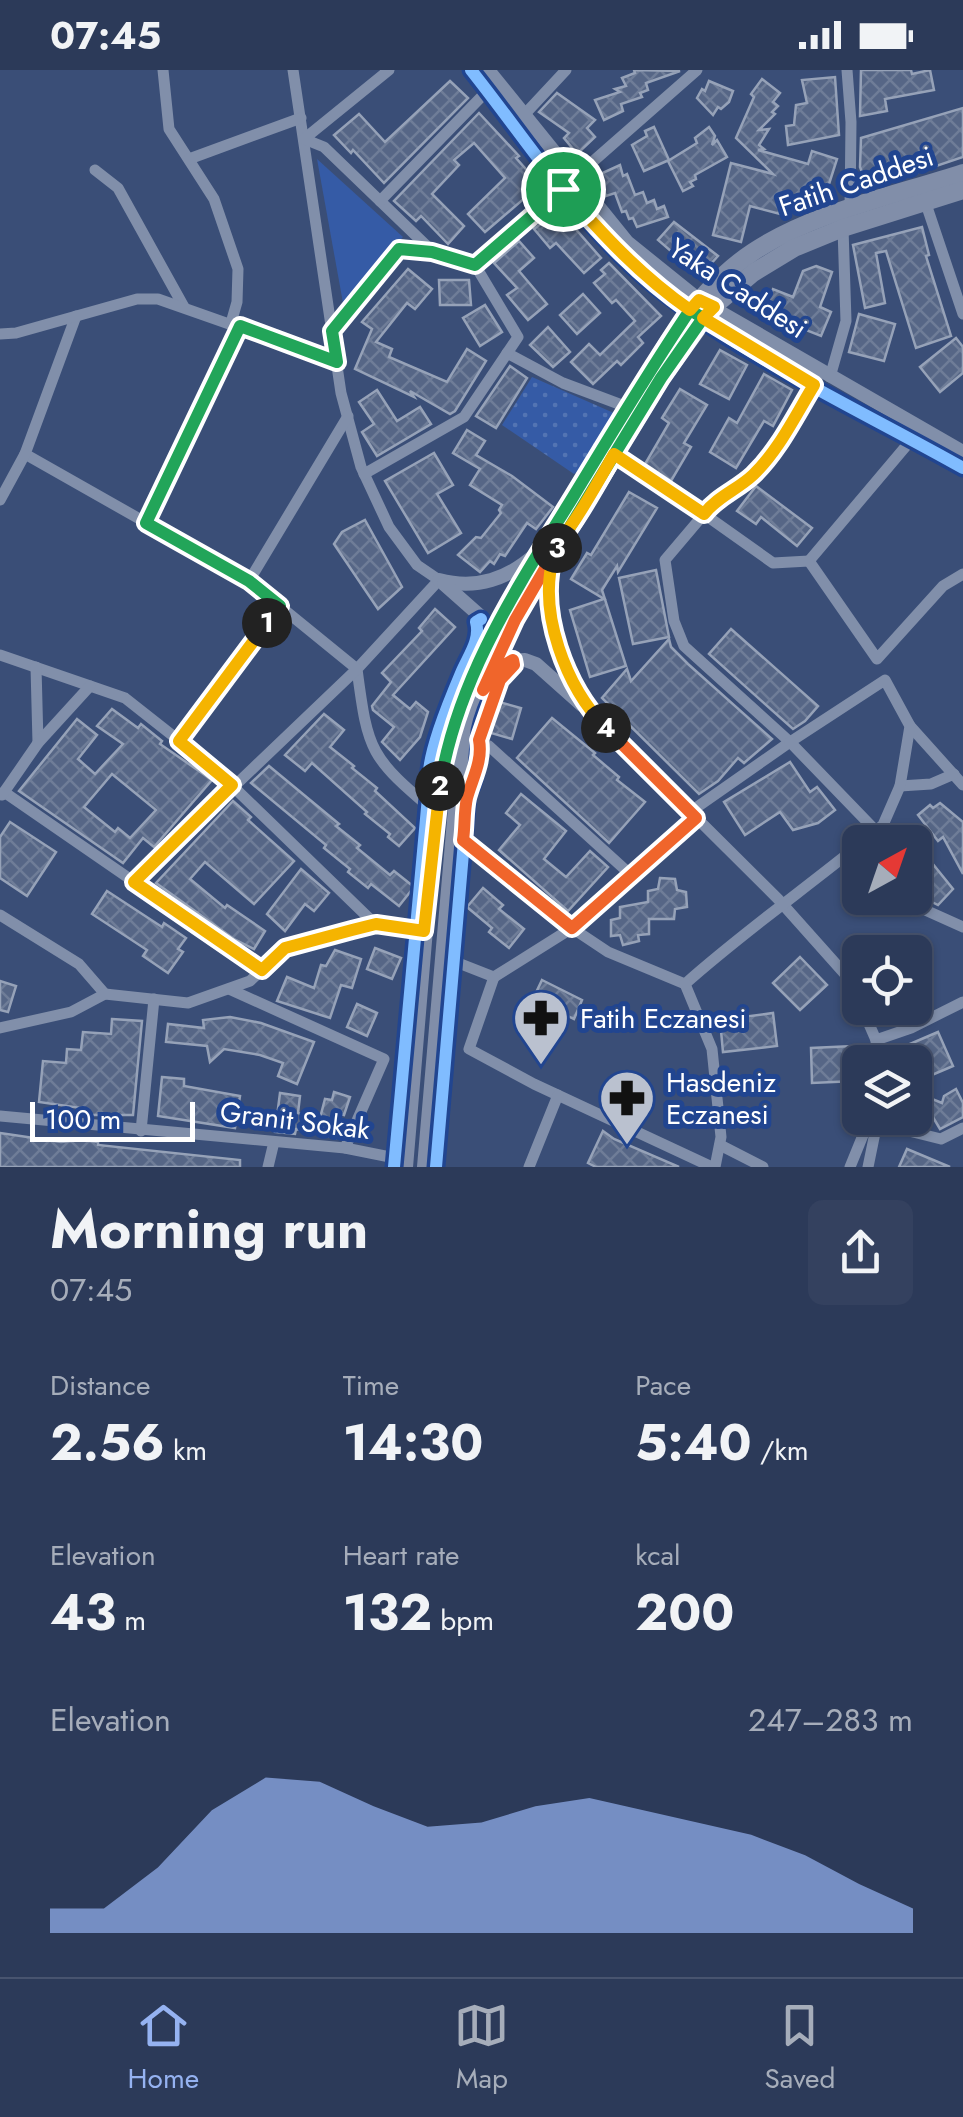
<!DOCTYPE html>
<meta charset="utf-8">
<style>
body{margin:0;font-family:Jost,sans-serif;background:#34415f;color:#f1f3f6;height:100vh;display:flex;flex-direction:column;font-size:38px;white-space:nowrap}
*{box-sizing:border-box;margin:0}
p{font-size:32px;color:#a6adba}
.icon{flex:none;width:55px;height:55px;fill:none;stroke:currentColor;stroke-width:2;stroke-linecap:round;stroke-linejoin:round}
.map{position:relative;height:1097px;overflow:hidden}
.side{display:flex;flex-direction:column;background:#2c3a59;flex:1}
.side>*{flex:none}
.needle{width:65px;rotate:40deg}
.buttons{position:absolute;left:842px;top:755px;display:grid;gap:20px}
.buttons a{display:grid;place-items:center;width:90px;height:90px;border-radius:15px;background:#2c3a59;box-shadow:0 2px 8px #0004,0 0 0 2px #48546f;font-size:50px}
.scale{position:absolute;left:30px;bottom:25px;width:165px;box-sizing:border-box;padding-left:10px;border:5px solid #fff;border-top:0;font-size:28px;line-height:35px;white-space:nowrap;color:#fff;-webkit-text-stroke:8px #214590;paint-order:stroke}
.pin{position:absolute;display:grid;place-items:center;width:85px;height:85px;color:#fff;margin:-42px;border:5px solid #fff;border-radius:50%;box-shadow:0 2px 10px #0007}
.km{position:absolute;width:50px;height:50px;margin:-25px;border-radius:50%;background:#222;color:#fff;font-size:28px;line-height:50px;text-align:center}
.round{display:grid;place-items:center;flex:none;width:105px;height:105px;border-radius:15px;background:#34415f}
.summary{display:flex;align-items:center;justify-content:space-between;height:170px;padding:0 50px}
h1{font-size:55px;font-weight:700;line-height:75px}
.stats{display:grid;grid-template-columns:repeat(3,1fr);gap:15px;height:170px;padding:10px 50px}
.stats div{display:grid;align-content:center}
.stats b{font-size:50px;font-weight:700}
.stats small{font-size:28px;font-weight:400}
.stats p{font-size:28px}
.chart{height:280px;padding:20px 50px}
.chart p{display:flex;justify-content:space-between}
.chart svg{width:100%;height:180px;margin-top:10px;fill:#95b2f1;opacity:.7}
.status{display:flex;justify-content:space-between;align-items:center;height:70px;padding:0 50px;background:#2c3a59;direction:ltr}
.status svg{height:28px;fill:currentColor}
.tab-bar{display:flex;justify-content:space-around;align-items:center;height:140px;border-top:2px solid #48546f;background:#2c3a59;font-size:28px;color:#a6adba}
.tab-bar a{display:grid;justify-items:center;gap:5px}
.tab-bar .current{color:#95b2f1}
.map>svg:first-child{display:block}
.grass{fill:#355ba6}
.park{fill:url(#park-dots)}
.building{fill:url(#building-cross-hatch);stroke:#96a2b8;stroke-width:2.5;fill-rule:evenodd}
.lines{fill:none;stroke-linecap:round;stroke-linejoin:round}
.minor{stroke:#818faa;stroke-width:11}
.tertiary{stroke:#818faa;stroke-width:14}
.primary{stroke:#818ea9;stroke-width:18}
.cycleway-casing{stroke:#214590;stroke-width:19}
.cycleway{stroke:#80bcff;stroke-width:12}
.split-1-casing{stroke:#fff;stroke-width:20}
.split-2-casing{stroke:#fff;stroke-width:20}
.split-3-casing{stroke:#fff;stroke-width:20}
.split-4-casing{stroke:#fff;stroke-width:20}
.split-5-casing{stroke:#fff;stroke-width:20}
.split-1{stroke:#22a559;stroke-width:12}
.split-2{stroke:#f5b400;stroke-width:12}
.split-3{stroke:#22a559;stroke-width:12}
.split-4{stroke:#f0652b;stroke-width:12}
.split-5{stroke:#f5b400;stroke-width:12}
.labels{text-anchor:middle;stroke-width:10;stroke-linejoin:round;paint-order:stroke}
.street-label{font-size:28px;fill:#fff;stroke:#214590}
.poi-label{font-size:28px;fill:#fff;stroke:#214590;text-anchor:start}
</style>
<div class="status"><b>07:45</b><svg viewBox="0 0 49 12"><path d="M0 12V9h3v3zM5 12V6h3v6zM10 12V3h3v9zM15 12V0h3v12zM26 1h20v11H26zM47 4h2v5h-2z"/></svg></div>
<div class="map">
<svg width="963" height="1097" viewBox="0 0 963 1097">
<defs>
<pattern id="park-dots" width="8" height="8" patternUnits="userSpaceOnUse" patternTransform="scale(2.5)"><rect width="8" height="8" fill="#355ba6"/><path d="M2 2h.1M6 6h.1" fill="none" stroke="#5374b3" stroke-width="1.8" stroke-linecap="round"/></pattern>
<pattern id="building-cross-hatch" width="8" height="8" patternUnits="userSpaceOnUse" patternTransform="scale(2.5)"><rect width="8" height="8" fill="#566686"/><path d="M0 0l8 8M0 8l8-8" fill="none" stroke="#6f7d98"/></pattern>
</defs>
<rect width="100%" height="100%" fill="#3a4e77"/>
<path class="grass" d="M317,89L403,167L343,233Z"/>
<path class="park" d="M532,307L616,344L585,396L574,404L502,355Z"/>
<g class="building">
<path d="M634,0L680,1L646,13L648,20L640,23L642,27L621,34L623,41L604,50L595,30L620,22L615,19L626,16L622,8L635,3Z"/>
<path d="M861,0H911L912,4L930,0L934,20L885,29L887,41L860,46Z"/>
<path d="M835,7L839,65L788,75L786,56L794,55L796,35L807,33L802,10Z"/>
<path d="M762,9L780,23L773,32L778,36L772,42L775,44L759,60L769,59L759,75L764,79L758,80L808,94L812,81L837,89L823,133L815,135L789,128L784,145L750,136L741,172L713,165L731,93L773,104L736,68L754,27L751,24Z"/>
<path d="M450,11L468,28L384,113L353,80L351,83L334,65L359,44L385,72Z"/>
<path d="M709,11L733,21L729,32L721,39L718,37L713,45L697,28L702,19L705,21Z"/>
<path d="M557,23L595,50L587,58L595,67L577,84L564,68L569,63L539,42Z"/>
<path d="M963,38V87L868,119L860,97L861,68Z"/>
<path d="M479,43L519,86L516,88L540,115L485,162L468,144L505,108L474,73L454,90L459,95L432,124L464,156L448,174L421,146L416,151L394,131Z"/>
<path d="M654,57L669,90L644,101L632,75L647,66L645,61Z"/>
<path d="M709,57L715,66L712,75L717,70L727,87L695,105L696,109L690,112L693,116L683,121L668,91L697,73L695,68Z"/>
<path d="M620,95L623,106L627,104L635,125L643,122L647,133L654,130L657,139L664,136L668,147L637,157L633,148L629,149L626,141L622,142L615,123L606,126L602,116L599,117L596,106Z"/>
<path d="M559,140L601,188L584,203L556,173L550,178L534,159Z"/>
<path d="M674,152L718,186L700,206L658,170Z"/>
<path d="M922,157L929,185L926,186L951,266L916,278L886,181L876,183L885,233L865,238L853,175Z"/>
<path d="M519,171L534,188L519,201L547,234L528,250L507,225L517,218L494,193Z"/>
<path d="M609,193L661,246L638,267L643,273L621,295L617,291L593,314L571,292L589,274L600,285L635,251L616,230L612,233L594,213L605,204L601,200Z"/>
<path d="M816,196L832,202L820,237L831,242L821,266L763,243L773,219L793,227L803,201Z"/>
<path d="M408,199L432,219L415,239L407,233L376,272L392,279L389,287L447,312L467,279L486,291L455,341L450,344L410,321L414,327L355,299L372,259L362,252Z"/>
<path d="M439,210H469L471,235H440Z"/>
<path d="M583,224L600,243L577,264L560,245Z"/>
<path d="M485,235L502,262L480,276L463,248Z"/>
<path d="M859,244L895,254L884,291L849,282Z"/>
<path d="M548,257L570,282L553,297L530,275Z"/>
<path d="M956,268L963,277V303L940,322L920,297Z"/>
<path d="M720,280L747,295L729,329L700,314Z"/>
<path d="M510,296L527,308L496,358L476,346Z"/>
<path d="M764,304L792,320L773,356L764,351L736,398L710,382L729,348L737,353Z"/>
<path d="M680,319L707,335L684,373L691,377L671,411L645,394L669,353L662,348Z"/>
<path d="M377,320L397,351L420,337L431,354L377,386L362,362L374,354L359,332Z"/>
<path d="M467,360L485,371L476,385L512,406L553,437L536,459L527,453L505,486L500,484L494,494L490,491L480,502L458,485L476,467L481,468L501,443L499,440L502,435L470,415L480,399L453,383Z"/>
<path d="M434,383L453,415L437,424L461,463L428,483L385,411Z"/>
<path d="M756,416L812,458L797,476L761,447L756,454L737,441Z"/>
<path d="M629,422L657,438L618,502L617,496L602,520L626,596L590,607L570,540L604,529L571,509L587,483L591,485Z"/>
<path d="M365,450L402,517L378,539L334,474L342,462Z"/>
<path d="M656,500L669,567L633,574L619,508Z"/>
<path d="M435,539L455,557L393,625L410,639L416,632L428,642L420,667L400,690L382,672L394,657L373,640L372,636L391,612L382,603L422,561L419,558Z"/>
<path d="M731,559L818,636L805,651L793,659L709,584Z"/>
<path d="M669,569L671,577L688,594L772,669L744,693L738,688L718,711L699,724L602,628L627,599L631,611Z"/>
<path d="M499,632L521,638L512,669L491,663Z"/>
<path d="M112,639L138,658L141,654L162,671L160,674L212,710L154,777L143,768L123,793L19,721L77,649L97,665L78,689L95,704L123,674L97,656ZM112,704L156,740L130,768L118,758L115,762L84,737Z"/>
<path d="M324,644L344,660L330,677L354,696L352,698L377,718L375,721L415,758L399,776L388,767L390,764L365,744L367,742L312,693L305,701L285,685Z"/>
<path d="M552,648L595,683L593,685L619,707L617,710L645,732L609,773L517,688Z"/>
<path d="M790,692L810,722L817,717L835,740L818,753L793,760L780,742L745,765L724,732Z"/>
<path d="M269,696L339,754L336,756L360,775L357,778L390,805L394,801L414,817L399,836L371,814L368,818L348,802L350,799L324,778L326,775L251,713Z"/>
<path d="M521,724L566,761L544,789L566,807L590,781L608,797L568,841L499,780L520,755L506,743Z"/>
<path d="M233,731L251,747L248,750L294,791L254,834L205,792L190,809L225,838L227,835L265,861L254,879L234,869L156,813Z"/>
<path d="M940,733L963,752V804L943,767L938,771L918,745L930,735L933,738Z"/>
<path d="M10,752L56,782L27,826L0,808V767Z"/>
<path d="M903,757L953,819L938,835L930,831L915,815V772H885Z"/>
<path d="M301,799L329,823L314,841L305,834L285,861L267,844Z"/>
<path d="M660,808L675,809L677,820L686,822L687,837L675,839L674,849H649V864L638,865L639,871L623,875L620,865L611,866V850L620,848V837L648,832V821L658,819Z"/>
<path d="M483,818L503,835L499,839L524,859L509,878L489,862L492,858L467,837Z"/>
<path d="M107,821L162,857L164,853L186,868L178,879L183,882L168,903L143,886L147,880L92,844Z"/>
<path d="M375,878L401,888L392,909L367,899Z"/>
<path d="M335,880L361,889L352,918L341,915L330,948L277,931L287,907L314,918L321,895L326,896Z"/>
<path d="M800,887L827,915L800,940L773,913Z"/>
<path d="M542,910L582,930L574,949L533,929Z"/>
<path d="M0,911L16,916L8,942L0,940Z"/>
<path d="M357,934L377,943L367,966L347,957Z"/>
<path d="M773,943L777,976L723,982L720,950Z"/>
<path d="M230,947L261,953L314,972L297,1014L278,1006L283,993L260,985L224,979L210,992L207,976L166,972L168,954L204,958L203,950Z"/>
<path d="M112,949L142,951L133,1045H88V1039L39,1032L43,991L66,993L67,979L81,980L83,962L111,964Z"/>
<path d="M938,962L953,996L918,1011L915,992H910L903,977Z"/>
<path d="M853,976L855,1011L812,1013L811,978Z"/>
<path d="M162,1007L184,1009V1016L240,1026L235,1058L158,1046Z"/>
<path d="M956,1019L963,1033V1047L940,1059L927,1037L920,1054L894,1048H915V1022L942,1033L944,1026Z"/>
<path d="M334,1022L350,1027L344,1045L339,1044L336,1068L296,1059L295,1064L275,1062L280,1023L300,1026L298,1043L320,1048L325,1029L332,1030Z"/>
<path d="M603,1061L614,1069L679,1097H596L588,1093Z"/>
<path d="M0,1063L61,1072L82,1070L98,1072V1075L240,1090V1097H0Z"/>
<path d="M907,1079L950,1097H899Z"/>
</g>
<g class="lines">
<g class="minor">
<path d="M163,0L169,59L214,129L238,199L237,232L231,253"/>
<path d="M293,0L341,323L361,397L389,457L417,495L439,510L357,599C368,683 370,687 436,743"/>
<path d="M389,0L304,69L324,77L433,182L475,195L563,119"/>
<path d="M847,0L851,52L850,140"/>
<path d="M524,45L566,0"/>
<path d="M189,89L301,48"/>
<path d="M95,100L118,118L184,237"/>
<path d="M573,109L697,0"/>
<path d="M380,131L487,21"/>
<path d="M925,131L963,244"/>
<path d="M76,246L25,384L249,511L348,346"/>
<path d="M332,261L399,179L433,182"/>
<path d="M0,264L16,263L137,229H158L337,292"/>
<path d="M507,283L563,313L627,337"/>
<path d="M830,307L846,251L843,158"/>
<path d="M912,369L809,491L877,589L943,516L963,504"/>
<path d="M614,384L704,444C717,427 733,422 749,409C778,385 795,347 814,315"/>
<path d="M364,404L464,347L518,267L475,195"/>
<path d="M0,430L25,384"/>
<path d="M146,453L240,256"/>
<path d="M0,585L125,628L215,699L375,854"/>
<path d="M36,597L38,673"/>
<path d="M594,646L778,829L852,912L860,932"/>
<path d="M910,656L963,715"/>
<path d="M179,671L280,536"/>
<path d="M489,676L631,805"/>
<path d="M900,716L931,714L954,704"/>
<path d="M4,722L262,900"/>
<path d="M2,725L38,673L90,616"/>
<path d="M690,742L790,672L684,576L674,551L665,490L704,444L773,493L809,491"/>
<path d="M453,763L572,858L608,882L685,914C741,864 802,821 860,774"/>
<path d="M862,772L883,755L900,716L910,656L885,610L790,672L876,761"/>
<path d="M134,812L357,599L249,511"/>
<path d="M908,828L914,835L963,857"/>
<path d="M0,845L79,894L105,924"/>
<path d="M443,887L494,907L572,858L696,748"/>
<path d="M494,907L469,979L534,1014L712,1097"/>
<path d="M685,914L712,979L721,1067L715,1097"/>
<path d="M229,919L384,989L345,1078"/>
<path d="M862,938L876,970L877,992"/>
<path d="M0,958L71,942L105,924L188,933L250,911L285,878L351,860L375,854L424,861"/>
<path d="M876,970L911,958L963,932"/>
<path d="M0,1046L345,1078L405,1090"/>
<path d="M869,1051L941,1069L963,1058"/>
<path d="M141,1061L154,929"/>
<path d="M720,1075L763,1097"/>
<path d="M268,1097L274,1072"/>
<path d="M529,1097L558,1025"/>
<path d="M850,1097L870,1048"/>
<path d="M868,1097L877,1053"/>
</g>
<g class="tertiary">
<path d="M471,0C529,73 581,156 654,215C742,286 864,342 963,398"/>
<path d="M488,0L627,172L699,230L963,382"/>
<path d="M553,492C544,549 564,599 594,646"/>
<path d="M439,510C477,520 508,509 537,483"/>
<path d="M444,514L479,545L484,579"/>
<path d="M492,608L510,591L525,590L536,594L582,635"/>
</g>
<g class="primary">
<path d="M404,1097L430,788L444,691L450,667L475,597L500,549L668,272C692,238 718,205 753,182C811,143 896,125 963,103"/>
<path d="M426,1097L460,704L483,620L515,550L661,309L713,237L753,203L794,178L843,158L963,120"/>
</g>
<g class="cycleway-casing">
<g id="cycleway">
<path d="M471,0C529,73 581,156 654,215C742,286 864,342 963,398"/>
<path d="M394,1097L429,716C424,691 450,629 461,603C468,586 481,570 476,552L481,549"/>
<path d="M436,1097L468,725C478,707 478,688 479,669C480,650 498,605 514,595L513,590"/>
</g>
</g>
<use href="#cycleway" class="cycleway"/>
</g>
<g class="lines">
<g class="split-1-casing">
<path id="split-1" d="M267,553L280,536L249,511L146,453L240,256L337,292L332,261L399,179L432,182L475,195L563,119"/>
</g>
<g class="split-2-casing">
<path id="split-2" d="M267,553L179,671L232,715L134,812L262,900L285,878L352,860L376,854L424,861L440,716"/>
</g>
<g class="split-3-casing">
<path id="split-3" d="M440,716C457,608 517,518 573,427C611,364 649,301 690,240L703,248L661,308L557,478"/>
</g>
<g class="split-4-casing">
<path id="split-4" d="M557,478L515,550L483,620L503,596L513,590L514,595L500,610L479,670C483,691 472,709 467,728C464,741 465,757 463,770L572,858L696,748L606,658"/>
</g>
<g class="split-5-casing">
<path id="split-5" d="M563,119C603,165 640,205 690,240L699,230L714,237L703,248L814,315C795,346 779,380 753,405C737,420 718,426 704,444L614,384C602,405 591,425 578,445C571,457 558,471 554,485C537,542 566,617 606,658"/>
</g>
<use href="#split-1" class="split-1"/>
<use href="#split-2" class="split-2"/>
<use href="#split-3" class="split-3"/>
<use href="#split-4" class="split-4"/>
<use href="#split-5" class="split-5"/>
</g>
<defs>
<g id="pharmacy-pin" transform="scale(2.875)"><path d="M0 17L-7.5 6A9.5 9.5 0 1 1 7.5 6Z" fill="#bac1cf" stroke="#214590"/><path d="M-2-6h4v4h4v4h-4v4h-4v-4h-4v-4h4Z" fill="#111"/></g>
</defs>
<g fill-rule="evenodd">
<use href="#pharmacy-pin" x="541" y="948"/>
<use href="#pharmacy-pin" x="627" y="1028"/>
</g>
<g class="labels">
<g class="street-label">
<text transform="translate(856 111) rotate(-19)" y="10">Fatih Caddesi</text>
<text transform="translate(738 218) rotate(33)" y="10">Yaka Caddesi</text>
<text transform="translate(295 1050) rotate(7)" y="10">Granit Sokak</text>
</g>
<g class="poi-label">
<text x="580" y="958">Fatih Eczanesi</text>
<text x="666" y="1022">Hasdeniz<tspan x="666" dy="32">Eczanesi</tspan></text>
</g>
</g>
</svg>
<div class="buttons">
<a><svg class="needle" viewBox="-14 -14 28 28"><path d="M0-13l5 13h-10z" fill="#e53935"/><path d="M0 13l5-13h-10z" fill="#a6adba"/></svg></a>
<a><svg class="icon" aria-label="locate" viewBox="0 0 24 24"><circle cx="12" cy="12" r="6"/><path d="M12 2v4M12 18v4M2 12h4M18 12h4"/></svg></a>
<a><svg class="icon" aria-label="layers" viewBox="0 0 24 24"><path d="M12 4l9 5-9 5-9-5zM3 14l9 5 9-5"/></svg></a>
</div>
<div class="scale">100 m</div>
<div class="pin" style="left:563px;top:119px;background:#1e9e55"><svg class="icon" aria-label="arrive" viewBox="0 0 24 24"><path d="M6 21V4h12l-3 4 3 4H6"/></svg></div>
<b class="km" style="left:267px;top:553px">1</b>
<b class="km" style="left:440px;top:716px">2</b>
<b class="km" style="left:557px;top:478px">3</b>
<b class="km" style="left:606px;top:658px">4</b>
</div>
<section class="side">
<div class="summary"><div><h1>Morning run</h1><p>07:45</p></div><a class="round"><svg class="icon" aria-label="share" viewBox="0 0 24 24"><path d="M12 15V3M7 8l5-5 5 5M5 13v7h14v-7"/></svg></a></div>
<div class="stats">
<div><p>Distance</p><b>2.56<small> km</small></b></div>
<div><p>Time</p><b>14:30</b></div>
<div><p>Pace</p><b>5:40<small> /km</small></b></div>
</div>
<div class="stats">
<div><p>Elevation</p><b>43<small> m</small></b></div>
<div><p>Heart rate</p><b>132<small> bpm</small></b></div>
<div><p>kcal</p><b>200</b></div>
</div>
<div class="chart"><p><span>Elevation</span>247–283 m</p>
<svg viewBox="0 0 160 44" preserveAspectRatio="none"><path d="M0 44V38L10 38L20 28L30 14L40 6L50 7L60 13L70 18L80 17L90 13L100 11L110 14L120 17L130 20L140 25L150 32L160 38V44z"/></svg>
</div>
</section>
<nav class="tab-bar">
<a class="current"><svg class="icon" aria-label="home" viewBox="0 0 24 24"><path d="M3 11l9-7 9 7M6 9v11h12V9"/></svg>Home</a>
<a><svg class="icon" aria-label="map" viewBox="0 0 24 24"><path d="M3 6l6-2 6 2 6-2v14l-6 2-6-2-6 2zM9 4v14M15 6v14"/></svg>Map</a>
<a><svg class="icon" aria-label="saved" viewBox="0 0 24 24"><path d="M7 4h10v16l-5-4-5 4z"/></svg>Saved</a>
</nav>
